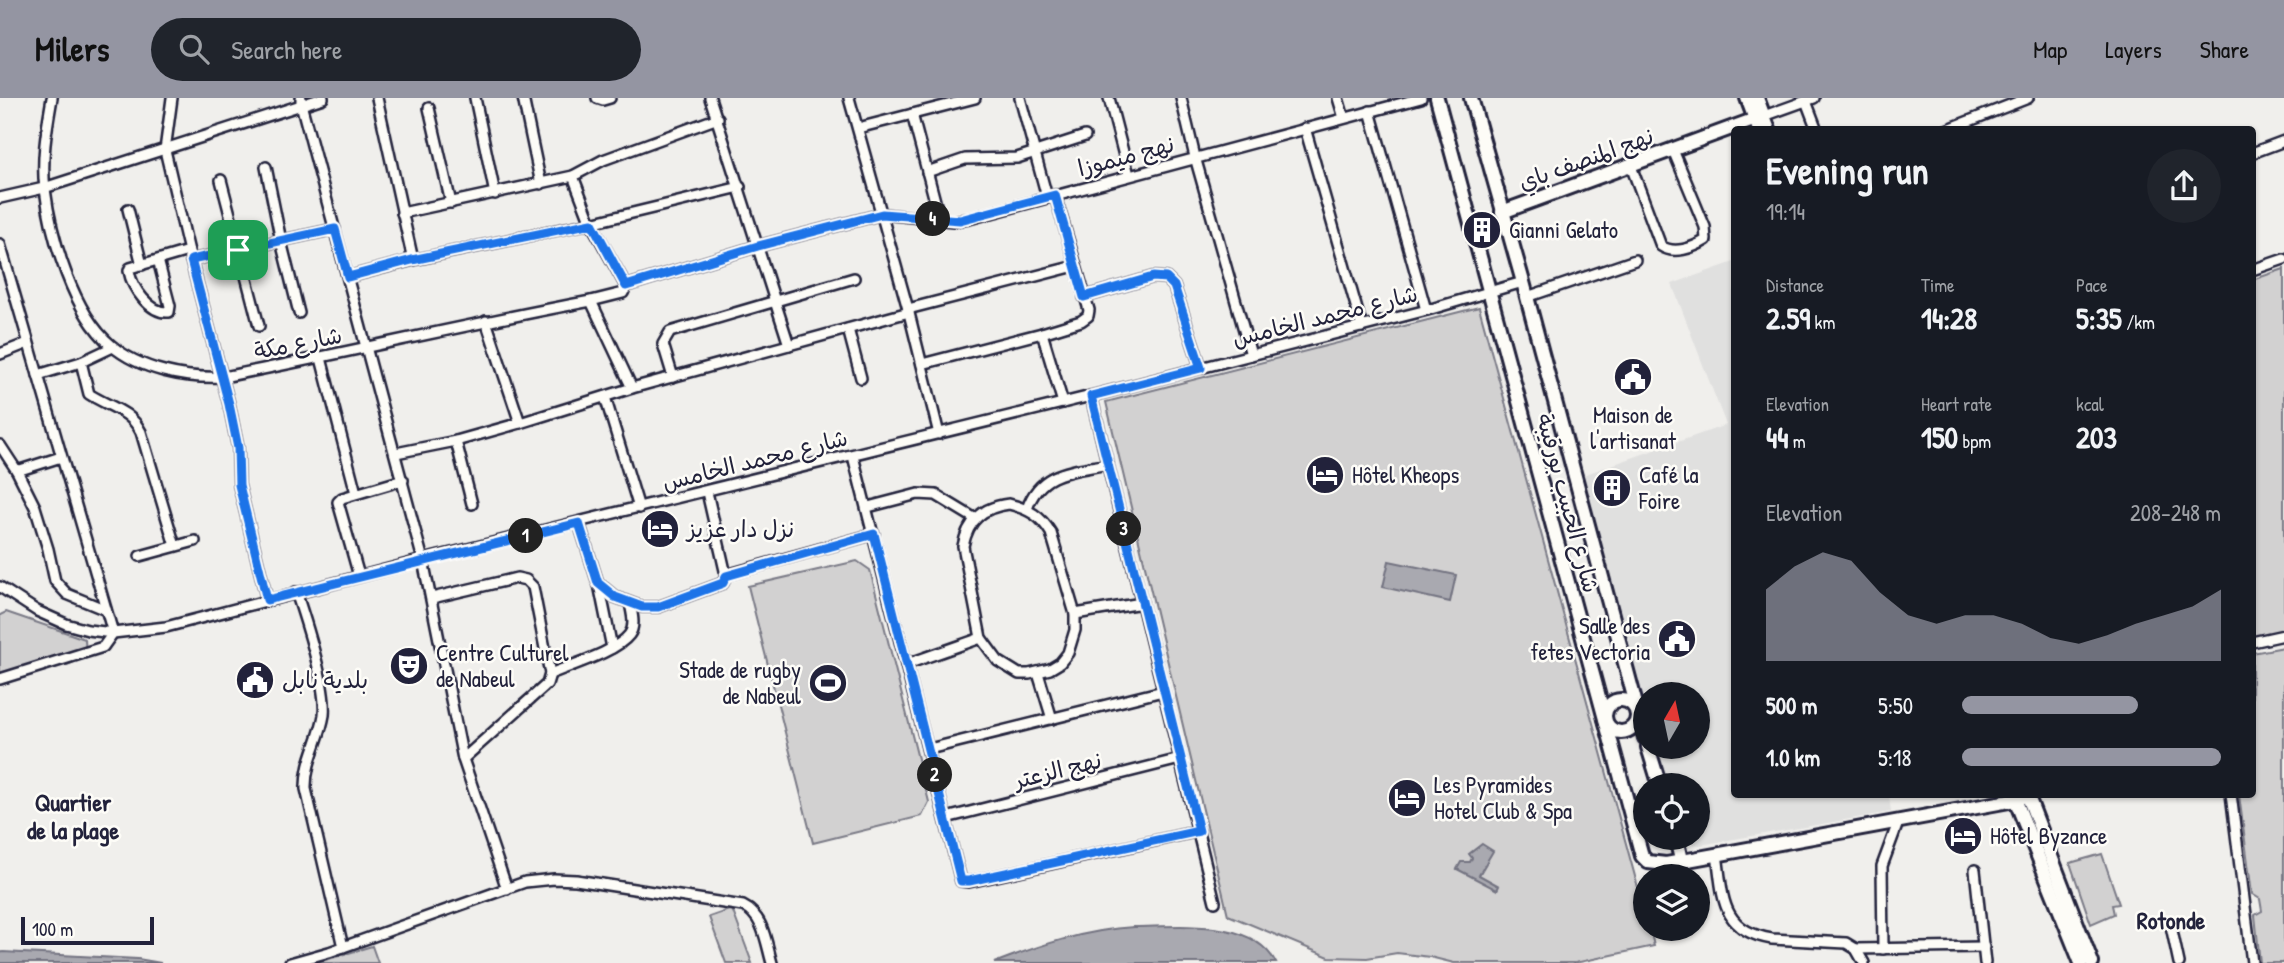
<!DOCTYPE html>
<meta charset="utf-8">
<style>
body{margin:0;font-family:"Patrick Hand","Playpen Sans Arabic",sans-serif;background:#20242c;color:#f1f3f6;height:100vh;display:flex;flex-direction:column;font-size:26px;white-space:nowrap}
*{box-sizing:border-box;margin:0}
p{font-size:23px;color:#9ea1a6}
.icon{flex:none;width:38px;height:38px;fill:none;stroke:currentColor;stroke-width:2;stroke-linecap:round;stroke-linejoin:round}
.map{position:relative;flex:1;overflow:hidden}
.details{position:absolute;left:1731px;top:28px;width:525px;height:672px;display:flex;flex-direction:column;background:#171b24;border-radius:7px;box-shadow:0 2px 5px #0004}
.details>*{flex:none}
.needle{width:46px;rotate:9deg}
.tools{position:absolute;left:1633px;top:584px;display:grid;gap:14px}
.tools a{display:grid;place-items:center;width:77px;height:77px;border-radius:50%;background:#171b24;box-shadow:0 2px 5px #0004;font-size:35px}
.scale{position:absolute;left:21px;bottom:18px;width:133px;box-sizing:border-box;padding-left:7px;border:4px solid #22223b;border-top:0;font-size:19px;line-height:24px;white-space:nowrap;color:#22223b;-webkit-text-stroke:5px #fdfcf7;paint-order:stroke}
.pin{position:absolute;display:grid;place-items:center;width:60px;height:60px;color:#fff;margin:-30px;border-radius:14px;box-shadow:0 4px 10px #0006}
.km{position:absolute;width:35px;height:35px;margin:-18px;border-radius:50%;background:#222;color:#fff;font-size:19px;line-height:35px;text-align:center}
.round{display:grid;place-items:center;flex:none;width:74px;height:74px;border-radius:37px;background:#20242c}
.summary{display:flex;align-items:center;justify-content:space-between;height:119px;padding:0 35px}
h1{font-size:38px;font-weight:800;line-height:52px}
.metrics{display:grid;grid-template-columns:repeat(3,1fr);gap:10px;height:119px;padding:7px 35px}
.metrics div{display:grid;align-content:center}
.metrics b{font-size:30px;font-weight:800}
.metrics small{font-size:19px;font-weight:400}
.metrics p{font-size:19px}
.chart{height:196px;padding:14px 35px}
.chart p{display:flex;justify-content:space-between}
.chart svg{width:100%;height:126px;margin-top:7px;fill:#9495a2;opacity:.7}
ul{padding:0 35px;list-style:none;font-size:23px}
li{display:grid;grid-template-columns:112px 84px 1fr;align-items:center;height:52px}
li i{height:18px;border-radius:9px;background:#9495a2}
header{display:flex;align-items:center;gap:42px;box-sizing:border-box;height:98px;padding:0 35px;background:#9495a2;color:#111}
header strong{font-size:33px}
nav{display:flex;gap:38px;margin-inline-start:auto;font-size:24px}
.search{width:490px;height:63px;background:#20242c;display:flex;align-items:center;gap:18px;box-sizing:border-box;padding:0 24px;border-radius:38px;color:#9ea1a6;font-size:26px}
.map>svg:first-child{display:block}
.built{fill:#e0e0df}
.green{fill:#d2d1d1;stroke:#7a7a86;stroke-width:2}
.water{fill:#a9a9b0;stroke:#737381;stroke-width:2}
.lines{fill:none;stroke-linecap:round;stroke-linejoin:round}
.street-casing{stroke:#22223b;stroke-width:14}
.secondary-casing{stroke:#22223b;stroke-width:18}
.street{stroke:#fdfcf7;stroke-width:9}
.secondary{stroke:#fdfcf7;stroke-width:12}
.route-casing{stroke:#fff;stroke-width:14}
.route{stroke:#1a73e8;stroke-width:9}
.labels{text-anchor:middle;stroke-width:5;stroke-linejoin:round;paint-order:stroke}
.street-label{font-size:23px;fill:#22223b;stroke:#fdfcf7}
.poi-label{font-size:23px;fill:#22223b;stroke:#fdfcf7;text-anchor:start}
.neighbourhood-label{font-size:24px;font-weight:bold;fill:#22223b;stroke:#fdfcf7}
</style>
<header>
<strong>Milers</strong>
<div class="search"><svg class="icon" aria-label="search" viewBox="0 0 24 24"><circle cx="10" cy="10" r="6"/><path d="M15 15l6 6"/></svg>Search here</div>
<nav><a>Map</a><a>Layers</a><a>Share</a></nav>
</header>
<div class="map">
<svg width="2284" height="865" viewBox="0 0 2284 865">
<rect width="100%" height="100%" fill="#f0efec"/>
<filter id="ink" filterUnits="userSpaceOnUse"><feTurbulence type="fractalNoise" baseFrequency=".0143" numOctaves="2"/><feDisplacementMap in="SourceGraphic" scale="14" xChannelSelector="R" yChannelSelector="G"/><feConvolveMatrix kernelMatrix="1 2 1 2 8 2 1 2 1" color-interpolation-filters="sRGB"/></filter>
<g filter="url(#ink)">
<path class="built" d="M1734,164V696L1889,697L1891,714L1700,747L1690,746L1682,740H1698V688H1666L1655,649H1698V597H1645V612L1580,378L1726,327L1672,186Z"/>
<g class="green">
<path d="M2284,171V532L2252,539V182Z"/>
<path d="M1479,209L1645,815V831H1650L1654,848L1575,865H1454L1430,859L1397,855L1367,860L1329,859L1228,817L1106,304Z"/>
<path d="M857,463L870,472L929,704L922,718L813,745L748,488Z"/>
<path d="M6,514L85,541L86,559L67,567L58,561L0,578V517Z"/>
<path d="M2284,549V865H2260L2255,817L2262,813L2260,801L2252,796L2239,697L2252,696V555Z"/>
<path d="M2102,756L2119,806L2112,807L2114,816L2091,826L2070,765Z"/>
<path d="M732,811L752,865H726L709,819Z"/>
<path d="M372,848L378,865H315Z"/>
</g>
<g class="water">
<path d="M1389,463L1456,477L1450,504L1383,489Z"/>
<path d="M1482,746L1493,753L1479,777L1499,788L1497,792L1457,771L1461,764H1470L1472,760L1469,756Z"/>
<path d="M1134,829C1177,829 1252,819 1276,865H994C1040,847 1085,832 1134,829Z"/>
<path d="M3,854L138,861L161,865H0V855Z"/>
</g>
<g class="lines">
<g class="street-casing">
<g id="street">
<path d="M52,0C47,29 41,61 45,91C51,139 73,215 111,247C140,272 186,281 223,279C346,255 467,226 591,203"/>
<path d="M172,0L165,52L191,162L229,306L238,350L239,387L267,502"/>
<path d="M301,0V6L423,462L463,661L507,791"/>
<path d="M377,0L413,162L591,125L740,89"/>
<path d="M475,0L495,96"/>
<path d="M523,0L541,86"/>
<path d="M597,0L603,2L610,0"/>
<path d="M710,0L789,247"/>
<path d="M849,0L908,211L939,336"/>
<path d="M1020,0L1047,99"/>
<path d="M1109,0L1129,77"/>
<path d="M1181,0L1195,59L1251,257"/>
<path d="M1338,0L1344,20"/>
<path d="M1806,3L1817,32"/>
<path d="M429,10L451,105"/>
<path d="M1370,13L1426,212"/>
<path d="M912,16L940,122"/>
<path d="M1764,18L1814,0"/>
<path d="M858,30L975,0"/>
<path d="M1305,30L1362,229"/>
<path d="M1946,32L2028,0"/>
<path d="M2252,55L2284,43"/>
<path d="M1631,68L1661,148C1674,157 1693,150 1706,142L1705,129L1673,52"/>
<path d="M266,69L281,143L299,215"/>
<path d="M927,74L965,61L1017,60L1085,38"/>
<path d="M573,78L591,125L626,188L623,195L591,203L632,290"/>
<path d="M221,82L259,228"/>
<path d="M1055,97L1089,212L1088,218L1081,223L1042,235L1063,305"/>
<path d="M0,100L44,90L323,0"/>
<path d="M128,111L142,167"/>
<path d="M402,115L573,78L603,62L718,20"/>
<path d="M0,146L113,535L103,549L0,581"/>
<path d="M158,162L170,208L169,214C150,216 132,190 129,173L130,170L188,153"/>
<path d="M191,162L335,131"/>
<path d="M2252,172L2284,161"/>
<path d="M348,179L413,162"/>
<path d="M626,188L758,148L882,116L953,123L969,121L1421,0"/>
<path d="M1084,199L1153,179L1166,180L1174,188L1201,270"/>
<path d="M1527,199L1635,162"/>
<path d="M908,211L1075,168"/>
<path d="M486,223L520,325"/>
<path d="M848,231L861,280"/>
<path d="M0,256L28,245"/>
<path d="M321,260L356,395"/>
<path d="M81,264L89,296C109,309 130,312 141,334L175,448"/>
<path d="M922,266L1042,235"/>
<path d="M38,277L81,264L113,249"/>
<path d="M673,279L663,246L670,234L854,180"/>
<path d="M1091,298L1215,804"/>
<path d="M605,299L639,410"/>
<path d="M456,343L472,406"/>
<path d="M0,347L17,373L35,409L48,451L55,483L67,496L106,512"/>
<path d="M396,355L456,343L520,325L632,290L909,214"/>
<path d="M853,358L961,783L969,784L1199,733"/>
<path d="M17,373L61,359"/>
<path d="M1009,406C1029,411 1041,418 1051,435L1075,516V532L1068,555L1060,565L1050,571L1029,576H1019L998,563L981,540L963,448C968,422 983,409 1009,406Z"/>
<path d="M868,409L918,396L936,397L974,420"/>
<path d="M1027,411C1040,372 1073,373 1108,366"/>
<path d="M579,425L598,485L615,499L642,509H658L723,485L726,477L707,394"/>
<path d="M140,458L195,443"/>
<path d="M726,477L874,436"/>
<path d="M359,478L338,404L342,400L403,382"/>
<path d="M599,486L612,550"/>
<path d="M0,489L37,513L66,526L88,532L113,535L166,529L423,462L1091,298L1431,211L1523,184"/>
<path d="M296,494C306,524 327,588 324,617C320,642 305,664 306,691L343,849"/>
<path d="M432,500L517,480L526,482L533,489L550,576L547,586L463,661"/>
<path d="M1075,516L1142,505"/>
<path d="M2252,544L2284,537"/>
<path d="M907,566L981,540"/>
<path d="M1038,575L1052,621"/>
<path d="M550,576C571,567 616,554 629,537C636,528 632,516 630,505"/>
<path d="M929,651L1163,593"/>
<path d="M2231,696L2252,865"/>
<path d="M946,720L1180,661"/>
<path d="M1717,756C1723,798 1720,833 1772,841L1846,845L1856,851L1864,865"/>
<path d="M1975,772L1985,865"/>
<path d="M2171,828L2179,865"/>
<path d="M1856,851L1984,849"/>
<path d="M1883,851L1882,768L1899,722"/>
<path d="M290,865L329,854L525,784L554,781L576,782L743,808C764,818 766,845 772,865"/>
</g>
</g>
<g class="secondary-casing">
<g id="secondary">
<path d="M1437,0L1642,758L1648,764L1666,766L2015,702L2027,697"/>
<path d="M1471,0L1523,184L1645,640"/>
<path d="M1747,0L1759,32"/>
<path d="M1757,0L1769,32"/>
<path d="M1502,114L1764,18"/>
<circle cx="1621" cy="618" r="16"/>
<path d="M1648,649L1660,688"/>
<path d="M2013,696L2081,865"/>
<path d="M2027,696L2092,865"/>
<path d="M1676,740L1681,762"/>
</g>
</g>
<use href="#street" class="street"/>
<use href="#secondary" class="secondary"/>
</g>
</g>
<g class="lines" filter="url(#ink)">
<g class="route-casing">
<path id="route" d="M1055,97L1084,199L1153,179L1166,180L1174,188L1201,270L1091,298L1199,733L969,783H961L874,436L726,478L723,485L658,509H642L615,499L598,485L579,425L267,502L239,387L238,350L229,306L191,162L335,131L348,179L412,162L592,125L626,188L758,148L882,116L960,122Z"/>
</g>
<use href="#route" class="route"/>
</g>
<defs>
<g id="building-disc" transform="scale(2.0125)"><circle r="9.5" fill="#22223b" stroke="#fdfcf7"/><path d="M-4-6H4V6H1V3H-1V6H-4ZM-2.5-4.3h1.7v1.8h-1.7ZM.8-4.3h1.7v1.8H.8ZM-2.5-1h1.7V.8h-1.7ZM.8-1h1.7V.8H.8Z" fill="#fff"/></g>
<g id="civic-disc" transform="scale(2.0125)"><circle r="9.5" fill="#22223b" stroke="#fdfcf7"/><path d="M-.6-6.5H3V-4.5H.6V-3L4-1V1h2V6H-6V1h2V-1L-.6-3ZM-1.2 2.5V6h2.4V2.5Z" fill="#fff"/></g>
<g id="hotel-disc" transform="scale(2.0125)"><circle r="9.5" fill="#22223b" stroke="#fdfcf7"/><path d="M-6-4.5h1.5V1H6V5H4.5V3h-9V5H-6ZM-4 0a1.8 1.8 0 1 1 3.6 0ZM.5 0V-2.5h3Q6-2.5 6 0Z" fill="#fff"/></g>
<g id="theatre-disc" transform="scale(2.0125)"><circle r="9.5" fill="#22223b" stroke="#fdfcf7"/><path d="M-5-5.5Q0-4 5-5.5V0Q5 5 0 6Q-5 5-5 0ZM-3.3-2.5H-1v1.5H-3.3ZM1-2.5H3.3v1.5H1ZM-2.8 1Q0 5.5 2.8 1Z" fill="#fff"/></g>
<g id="stadium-disc" transform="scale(2.0125)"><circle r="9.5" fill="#22223b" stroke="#fdfcf7"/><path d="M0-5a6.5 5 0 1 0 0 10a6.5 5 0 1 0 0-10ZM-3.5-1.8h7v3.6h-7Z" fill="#fff"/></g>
</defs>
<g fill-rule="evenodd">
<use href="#building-disc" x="1482" y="132"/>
<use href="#civic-disc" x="1633" y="279"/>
<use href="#hotel-disc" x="1325" y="377"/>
<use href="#building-disc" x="1612" y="390"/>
<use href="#hotel-disc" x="660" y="431"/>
<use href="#civic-disc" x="1677" y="541"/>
<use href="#theatre-disc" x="409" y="568"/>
<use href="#civic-disc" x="255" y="582"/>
<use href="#stadium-disc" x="828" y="585"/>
<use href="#hotel-disc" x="1407" y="700"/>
<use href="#hotel-disc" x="1963" y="738"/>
</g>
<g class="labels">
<g class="street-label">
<text transform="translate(1126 58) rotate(-15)" y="8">نهج ميموزا</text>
<text transform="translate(1586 61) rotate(-20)" y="8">نهج المنصف باي</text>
<text transform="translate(1325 218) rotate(-14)" y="8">شارع محمد الخامس</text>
<text transform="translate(298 245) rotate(-11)" y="8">شارع مكة</text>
<text transform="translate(755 362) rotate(-14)" y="8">شارع محمد الخامس</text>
<text transform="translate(1568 405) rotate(75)" y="8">شارع الحبيب بورقيبة</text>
<text transform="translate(1058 672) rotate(-14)" y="8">نهج الزعتر</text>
</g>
<g class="poi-label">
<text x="1509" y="140">Gianni Gelato</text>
<text x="1633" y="325" text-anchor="middle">Maison de<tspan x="1633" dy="26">l'artisanat</tspan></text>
<text x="1352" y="385">Hôtel Kheops</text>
<text x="1639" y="385">Café la<tspan x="1639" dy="26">Foire</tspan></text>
<text x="687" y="439">نزل دار عزيز</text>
<text x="1650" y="536" text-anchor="end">Salle des<tspan x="1650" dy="26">fetes Vectoria</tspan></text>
<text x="436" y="563">Centre Culturel<tspan x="436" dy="26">de Nabeul</tspan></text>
<text x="801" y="580" text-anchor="end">Stade de rugby<tspan x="801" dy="26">de Nabeul</tspan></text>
<text x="282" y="590">بلدية نابل</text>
<text x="1434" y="695">Les Pyramides<tspan x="1434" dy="26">Hotel Club &amp; Spa</tspan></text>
<text x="1990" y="746">Hôtel Byzance</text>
</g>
<g class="neighbourhood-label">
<text x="73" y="713">Quartier<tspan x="73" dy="28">de la plage</tspan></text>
<text x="2171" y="831">Rotonde</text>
</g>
</g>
</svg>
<div class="tools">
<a><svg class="needle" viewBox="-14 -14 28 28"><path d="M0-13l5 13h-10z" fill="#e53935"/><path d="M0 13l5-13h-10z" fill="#9ea1a6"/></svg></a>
<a><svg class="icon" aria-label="locate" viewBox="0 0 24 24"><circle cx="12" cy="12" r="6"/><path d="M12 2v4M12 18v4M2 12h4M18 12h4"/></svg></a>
<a><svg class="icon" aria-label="layers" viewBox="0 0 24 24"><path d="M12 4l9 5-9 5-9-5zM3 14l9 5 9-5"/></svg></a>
</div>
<div class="scale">100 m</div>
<div class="pin" style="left:238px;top:152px;background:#1e9e55"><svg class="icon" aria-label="arrive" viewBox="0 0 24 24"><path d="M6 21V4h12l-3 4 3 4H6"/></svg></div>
<b class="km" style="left:526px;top:438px">1</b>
<b class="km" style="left:935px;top:677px">2</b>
<b class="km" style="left:1124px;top:431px">3</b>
<b class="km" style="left:933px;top:121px">4</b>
<section class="details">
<div class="summary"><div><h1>Evening run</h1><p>19:14</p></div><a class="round"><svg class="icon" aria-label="share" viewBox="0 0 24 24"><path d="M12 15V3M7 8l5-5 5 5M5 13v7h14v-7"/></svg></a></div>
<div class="metrics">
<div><p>Distance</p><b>2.59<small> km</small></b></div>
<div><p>Time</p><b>14:28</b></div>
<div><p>Pace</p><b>5:35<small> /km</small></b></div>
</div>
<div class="metrics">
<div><p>Elevation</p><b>44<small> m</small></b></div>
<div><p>Heart rate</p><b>150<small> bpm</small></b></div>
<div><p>kcal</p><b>203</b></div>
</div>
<div class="chart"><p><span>Elevation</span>208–248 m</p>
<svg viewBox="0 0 160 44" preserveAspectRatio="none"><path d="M0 44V19L10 11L20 6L30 9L40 20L50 28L60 31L70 28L80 28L90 31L100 36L110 38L120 35L130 31L140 28L150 25L160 19V44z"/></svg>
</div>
<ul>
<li><b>500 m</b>5:50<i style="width:68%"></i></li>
<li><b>1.0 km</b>5:18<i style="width:100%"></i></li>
</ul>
</section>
</div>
